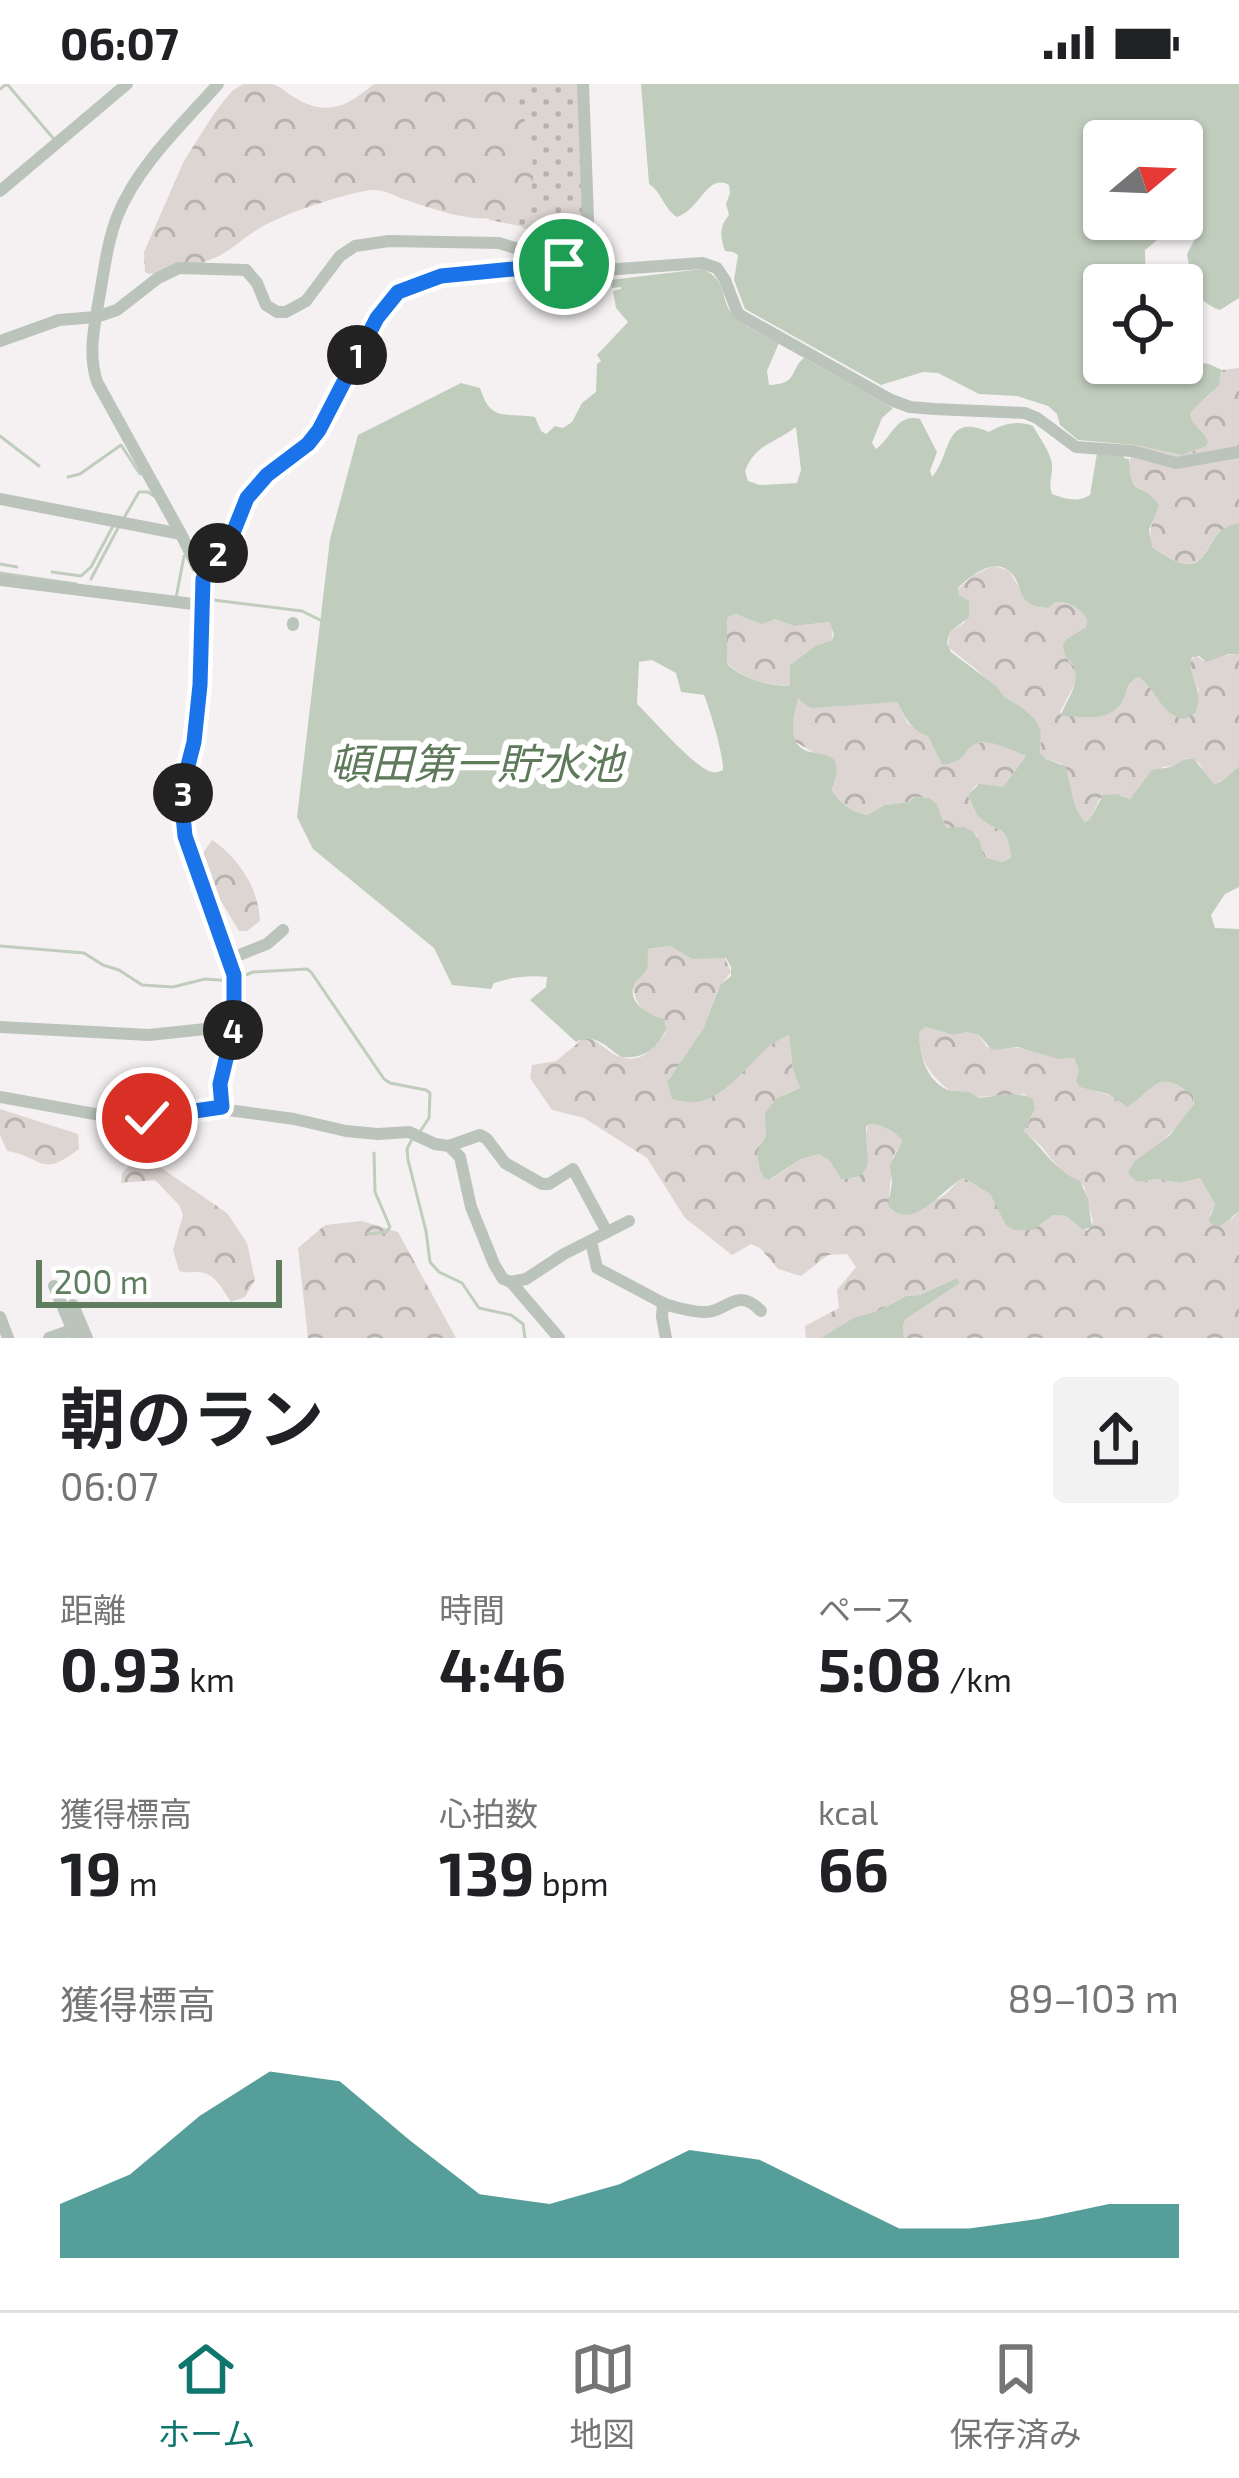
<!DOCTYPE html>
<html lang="ja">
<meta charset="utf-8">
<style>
body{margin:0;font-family:"Exo 2","Noto Sans JP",sans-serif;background:#f2f2f2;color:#202124;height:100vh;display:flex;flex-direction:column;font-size:45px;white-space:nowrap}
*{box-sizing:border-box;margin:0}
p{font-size:39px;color:#757577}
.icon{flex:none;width:66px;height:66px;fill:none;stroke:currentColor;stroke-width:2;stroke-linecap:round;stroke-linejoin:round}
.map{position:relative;height:1254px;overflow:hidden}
.panel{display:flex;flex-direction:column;background:#fff;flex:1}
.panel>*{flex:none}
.needle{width:78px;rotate:71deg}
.tools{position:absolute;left:1083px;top:36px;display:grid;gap:24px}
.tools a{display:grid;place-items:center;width:120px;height:120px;border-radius:12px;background:#fff;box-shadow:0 3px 9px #0004;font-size:60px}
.scale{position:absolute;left:36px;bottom:30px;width:246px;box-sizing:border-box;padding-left:12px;border:6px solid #5f7e60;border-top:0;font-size:33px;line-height:42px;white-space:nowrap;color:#5f7e60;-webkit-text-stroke:9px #fff;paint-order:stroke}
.pin{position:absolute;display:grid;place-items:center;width:102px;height:102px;color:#fff;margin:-51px;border:6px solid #fff;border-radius:50%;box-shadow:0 3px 12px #0007}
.km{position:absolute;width:60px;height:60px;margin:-30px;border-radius:50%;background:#222;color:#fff;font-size:33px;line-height:60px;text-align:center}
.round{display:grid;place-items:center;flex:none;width:126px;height:126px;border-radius:12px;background:#f2f2f2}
.summary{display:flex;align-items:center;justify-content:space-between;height:204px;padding:0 60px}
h1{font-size:66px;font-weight:700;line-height:90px}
.stats{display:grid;grid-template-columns:repeat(3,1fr);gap:18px;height:204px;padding:12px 60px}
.stats div{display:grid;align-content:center}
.stats b{font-size:60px;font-weight:700}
.stats small{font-size:33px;font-weight:400}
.stats p{font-size:33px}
.chart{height:336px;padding:24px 60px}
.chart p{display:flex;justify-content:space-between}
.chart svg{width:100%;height:216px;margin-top:12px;fill:#0f766e;opacity:.7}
.status{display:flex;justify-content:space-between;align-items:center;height:84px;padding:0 60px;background:#fff;direction:ltr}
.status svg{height:33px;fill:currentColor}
.menu{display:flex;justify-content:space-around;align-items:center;height:168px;border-top:3px solid #e0e0e0;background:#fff;font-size:33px;color:#757577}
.menu a{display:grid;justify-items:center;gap:6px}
.menu .active{color:#0f766e}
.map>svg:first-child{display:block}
.grass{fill:url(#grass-dots)}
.forest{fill:url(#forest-crowns)}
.water{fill:#c0cdbd;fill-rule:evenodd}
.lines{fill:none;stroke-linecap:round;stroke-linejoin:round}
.stream{stroke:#c0cdbd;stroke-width:3}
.minor{stroke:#bbc4bb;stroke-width:12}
.route-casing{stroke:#fff;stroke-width:24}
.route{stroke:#1a73e8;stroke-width:15}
.labels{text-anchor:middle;stroke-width:12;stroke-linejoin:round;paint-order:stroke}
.water-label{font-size:42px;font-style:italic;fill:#5e7a5a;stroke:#fff}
</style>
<div class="status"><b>06:07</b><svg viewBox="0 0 49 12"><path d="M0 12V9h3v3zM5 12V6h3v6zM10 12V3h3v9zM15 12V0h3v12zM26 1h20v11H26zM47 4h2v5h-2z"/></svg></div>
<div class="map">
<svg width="1239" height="1254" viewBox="0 0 1239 1254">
<defs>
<pattern id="grass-dots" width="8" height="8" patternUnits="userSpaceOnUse" patternTransform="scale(3)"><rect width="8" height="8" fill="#ddd5d2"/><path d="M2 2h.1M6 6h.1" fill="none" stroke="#b6b2ae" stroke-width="1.8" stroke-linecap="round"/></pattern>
<pattern id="forest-crowns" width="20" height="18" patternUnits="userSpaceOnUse" patternTransform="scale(3)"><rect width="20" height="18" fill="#ddd5d2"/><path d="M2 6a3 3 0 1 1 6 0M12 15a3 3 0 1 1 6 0" fill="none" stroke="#b6b2ae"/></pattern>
</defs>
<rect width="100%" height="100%" fill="#f5f1f3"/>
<path class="grass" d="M488,0H580L584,175L520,142L489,136L482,98Z"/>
<g class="forest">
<path d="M243,0C252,0 264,0 272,0C281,2 289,11 297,15C330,33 348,21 374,0H513C523,29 548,100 521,123C491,148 438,126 406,116C394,112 385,105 371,106C343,110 282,130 258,145C242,155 230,168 212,175C192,184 171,187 149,190L145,188L144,168L184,77L215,28L232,7Z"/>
<path d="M1239,284V439C1195,445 1219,509 1152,463C1146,444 1158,432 1154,414C1128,401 1123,388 1135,361L1182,370L1194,367L1191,328C1204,314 1221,306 1222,286Z"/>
<path d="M993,482L1008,486C1023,505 1019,520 1047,524L1056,518C1068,517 1081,524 1087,536L1086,543L1077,550L1068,576L1077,586L1076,598L1060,628L1062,632C1082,630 1105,639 1120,618C1128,608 1126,601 1138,593C1157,604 1161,632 1185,635L1199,607C1195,595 1184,580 1196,571L1203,577C1216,576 1225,569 1239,570V682L1221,698L1214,700L1208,695L1199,679L1187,674L1174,682L1163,683L1130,715L1121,711L1100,714L1090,735L1085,738L1080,735L1062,680L1046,675L1040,669L1041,647L1036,636L1022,623L1004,613L977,586L948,563L950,548L965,538L958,505L974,491Z"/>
<path d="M733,530L775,535L794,542L830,538L833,541L832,556L815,562L790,581V602C767,601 745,596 727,579V538L728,533Z"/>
<path d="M798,613L822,621L897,618L908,640L928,652L942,681C970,677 962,666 976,660C991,654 1013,667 1026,672L1003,703L976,701L968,712C969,714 976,730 978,732C996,751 1006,736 1011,772L1002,778L984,773L977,751L960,744H946L939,727L930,714L915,713L908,718L885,721L867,731C853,729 838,718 832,704L836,682L794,657L791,651Z"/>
<path d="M212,756C238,773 259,805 260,837L247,847H239L216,809L203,769Z"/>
<path d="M672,862L683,867L725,874L731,888L718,905L703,945L667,998L672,1015C726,1034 749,964 789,951L793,986L800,1004L783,1011L765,1057L759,1064L765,1095L770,1096L799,1076L818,1070L829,1076L841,1095L856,1094L868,1066L866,1051L868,1040C879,1039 896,1047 902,1057L893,1073L889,1112C904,1114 927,1122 941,1113C952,1107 953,1099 964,1094L990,1110L1007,1141L1053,1131L1066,1132L1083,1146H1088L1093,1138L1084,1102L1062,1088L1041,1062L1024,1047L1035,1025L1024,1010L977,1013L968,1008L949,1006C929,990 918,974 919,948L924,943L954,951L966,948L979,951L987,963C998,964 1009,963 1019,964C1038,966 1055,976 1074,974L1080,985L1076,997C1095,1011 1108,1006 1123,1021C1161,1011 1147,979 1193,1011L1194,1020L1176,1044L1152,1066L1144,1097L1156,1095L1180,1099L1200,1094L1215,1120L1210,1131L1232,1134L1239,1127V1254H904L903,1241L906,1235L960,1199L957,1194L920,1211L906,1212L880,1226L853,1234L821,1254H806L805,1242L839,1224L837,1206L856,1183L847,1170L828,1171L801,1192L778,1185L760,1164L751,1160L732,1171L685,1134L647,1074L584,1034L552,1026L530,994L532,981L556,977L584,954C601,955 606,969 621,973C641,980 655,964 665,949L663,935C645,930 636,923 633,903L648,875V865Z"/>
<path d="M0,1025L78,1050L79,1065C40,1095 44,1073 7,1067L0,1051Z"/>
<path d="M132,1079H154L227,1129L247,1159L255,1196L245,1213L231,1218C222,1205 216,1189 198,1188C191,1188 185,1189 179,1187L173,1166L183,1131L179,1121L155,1096L121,1099L122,1089Z"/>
<path d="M362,1137L398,1148L456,1254H308L298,1164L325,1141Z"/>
</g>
<g class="water">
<path d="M641,0H1239V214L1220,226C1207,223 1201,210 1188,212L1190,187L1187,170L1196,153L1189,149L1181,138L1176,140V148L1161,153L1145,166L1146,201H1104V279C1119,279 1135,283 1149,282C1160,281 1170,279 1182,279V276L1209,280L1222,286L1219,301L1191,328C1189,341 1204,346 1208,358L1206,362L1182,371L1135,361L1078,356L1060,341L1057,330L1048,322L1017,312L979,310L938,289L923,288L881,301L745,225L734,196L738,171L733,168L725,167C720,153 719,143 729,131L726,120L730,109L729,101C707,89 701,125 677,133C664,125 661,107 649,100ZM1182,57V135H1104V57Z"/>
<path d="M702,185C730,196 718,217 735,233C746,244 765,251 779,259L767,287L769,301C799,300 789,286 804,274L893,324L882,334L872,359L876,365C892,354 896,329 920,335L937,368L930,387L932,393C952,371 943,328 989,348C1003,340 1016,336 1033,342C1039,353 1050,367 1052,380C1053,392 1048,397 1052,410C1065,415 1078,419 1090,411L1097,369L1123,371L1124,374L1129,375C1130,416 1143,397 1159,421L1149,446L1152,463C1219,510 1196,444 1239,439V570H1229L1206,578L1199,572L1192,573C1186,593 1206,604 1195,629L1185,635C1160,632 1157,604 1138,593C1125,601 1128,608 1121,619C1107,640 1080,631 1060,632C1070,610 1087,591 1065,572L1063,561L1067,555L1086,543L1087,536C1081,524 1068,517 1056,518L1048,524C1040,523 1035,523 1029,519C1020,513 1020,503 1015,494C999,469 973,490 958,504L959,511L969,517V533L950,548L947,559L951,568L996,602L1004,613L1022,623L1036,636L1041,647L1040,669L1046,675L1065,682C1071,699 1073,727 1085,738L1090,735L1103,711L1117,710L1130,715L1152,686C1158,684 1164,685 1170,683C1180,680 1182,673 1194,675L1214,700L1221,698L1239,682V803L1225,810L1211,831L1215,844L1239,845V1127L1222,1141L1213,1142L1209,1136L1215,1120L1200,1094L1180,1099L1156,1095L1137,1098L1128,1089L1134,1078L1170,1051L1194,1020L1193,1011C1155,984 1159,1003 1127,1023L1108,1010L1080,1003L1076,997L1079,985L1074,974L1058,975L1018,963L992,966L979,951L966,948L954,951L925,943L919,948C919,969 926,997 948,1006C950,1007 966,1007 968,1008C981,1012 972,1015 986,1013C1003,1011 1017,1007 1033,1015L1035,1025L1024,1047C1042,1063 1057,1089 1080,1097L1088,1115L1092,1143L1083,1146L1066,1132L1053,1131L1033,1146H1014L1006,1141L990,1110L964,1094C943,1103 912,1151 888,1121L892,1099L890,1081L902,1057C896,1047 879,1039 868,1040L866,1044C866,1070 878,1096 841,1095L829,1076L818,1070L799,1076L769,1096L765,1095L760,1086L757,1068L766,1052L765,1029L777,1014L800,1004L793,986L789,951C749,965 726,1034 672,1015L667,998L703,945L720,901L731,892V883L726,874L692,875L671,862L648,865C648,870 648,880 647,885C644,891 637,895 634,901C627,920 650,931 664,935L666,945C656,966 644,975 621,973C607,963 594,948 576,958L530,916L546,903L547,893C530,891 511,893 494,899L491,905L452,901L434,864L313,765L297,733L330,455L358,351L461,299L480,304C491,339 505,328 535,333L541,347L546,350L555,342L563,344L572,338L582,319L596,308L597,280L601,277L597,271L628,238L616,224L613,207L621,205V203L612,204L610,196ZM796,343L801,386L797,399L760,401L748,397L745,387C756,360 773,360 796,343ZM736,530L762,540L775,535L794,542L830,538L834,550L832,556L815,562L790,581V602C767,601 745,596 727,580V538L728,533ZM652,576L676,589L681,608L704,611C710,625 724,673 723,686C720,687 716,689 713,688C697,687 650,632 637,620L639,578ZM798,614L807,622L812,624L897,618C905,633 910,646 928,652L942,681C970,677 962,666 976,660C990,654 1012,667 1026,672L1003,703L979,700L968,711C969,714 976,730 978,732C996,751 1007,736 1011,773L1002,778L984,773L979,755L972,747L964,743L946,744L937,721L930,714L915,713L908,718L885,721L867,731C853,729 838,718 832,705L837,688L835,676C824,669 818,670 807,667C785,659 795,631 798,614Z"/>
<path d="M957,1194L960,1199L906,1235L903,1241L904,1254H821L853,1234L880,1226L906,1212L920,1211Z"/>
</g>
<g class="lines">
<g class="stream">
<path d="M0,5L7,0L53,54"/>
<path d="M0,352L39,382"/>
<path d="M68,393L80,390L121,361L140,390"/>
<path d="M125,432L139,408H148L154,412"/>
<path d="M0,480L17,483"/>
<path d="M52,488L81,492L91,483L113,442"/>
<path d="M0,489L76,500"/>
<path d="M91,495L118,444"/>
<path d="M176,514L184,472"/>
<path d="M205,515L302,527L324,538"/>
<path d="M0,862L84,869L103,881L119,886L142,901L173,903L205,895L232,897"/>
<path d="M241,893L253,888L307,885L311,888L384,995L390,999L426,1006L430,1009L429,1034L421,1046"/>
<path d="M411,1057L407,1065L408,1076L426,1147L430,1178L439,1188L462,1199L479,1224L511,1231L523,1240L525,1254"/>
<path d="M368,1150L386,1148L390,1143L375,1108L374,1069"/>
</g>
<g class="minor">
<path d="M583,0L590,187"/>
<path d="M0,107L127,0"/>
<path d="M0,257L59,236L96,233L117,226L158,194L179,184L246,186L257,199L266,221L277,228H286L306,217L340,172L355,162L389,157L499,159L590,187L702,179L717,184L725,196L738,230L891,316L910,323L934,325L1025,329L1037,334L1076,363L1132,367L1176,379L1239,368"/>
<path d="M0,415L181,450"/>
<path d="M203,495L181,450L97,298C88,270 94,244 99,215C104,188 107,159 117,133C137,82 182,41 218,0"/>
<path d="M0,496L201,521"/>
<path d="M293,541V539"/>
<path d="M229,875L267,860L283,846"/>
<path d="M0,943L149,951L234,942"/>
<path d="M0,1013L117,1034H147L222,1023L228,1026L294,1035L346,1047L378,1050L409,1048L435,1060L449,1062L460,1073L471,1123L494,1180L503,1195L511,1198L559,1254"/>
<path d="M222,1023L220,1000L234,942V891L185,752L182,721L183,702L194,658L200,601L203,495L211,478L233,449L247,414L267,391L308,360L319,346L377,234L398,208L441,192L557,181"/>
<path d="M449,1062L480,1051L487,1055L505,1079L542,1100H549L573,1085L607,1148"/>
<path d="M591,1157L597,1184L663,1219L662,1233L666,1254"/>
<path d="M511,1198L526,1195L564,1170L629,1137"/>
<path d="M54,1202L76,1254"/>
<path d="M663,1219C672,1223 694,1228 704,1228C727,1229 736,1201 761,1227"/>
<path d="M73,1221L87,1254"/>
<path d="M0,1233L8,1254"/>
<path d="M49,1254L72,1246"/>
</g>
</g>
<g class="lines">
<g class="route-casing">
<path id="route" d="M147,1034L222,1023L220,1000L234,942V891L185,752L182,721L183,701L194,658L200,601L203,495L211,478L233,449L247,414L267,391L308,360L319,346L377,234L398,208L441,192L564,180"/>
</g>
<use href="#route" class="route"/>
</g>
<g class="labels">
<g class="water-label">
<text x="476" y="695">頓田第一貯水池</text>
</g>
</g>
</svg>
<div class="tools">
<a><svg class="needle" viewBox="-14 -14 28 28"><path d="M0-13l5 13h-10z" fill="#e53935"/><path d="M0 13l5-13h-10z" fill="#757577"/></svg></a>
<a><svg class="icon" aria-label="locate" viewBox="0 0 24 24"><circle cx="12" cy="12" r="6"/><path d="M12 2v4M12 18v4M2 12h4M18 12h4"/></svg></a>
</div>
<div class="scale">200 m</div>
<div class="pin" style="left:564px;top:180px;background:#1e9e55"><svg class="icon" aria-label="arrive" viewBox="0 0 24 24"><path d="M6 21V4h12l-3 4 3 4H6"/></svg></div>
<div class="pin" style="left:147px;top:1034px;background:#d93025"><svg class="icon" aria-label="check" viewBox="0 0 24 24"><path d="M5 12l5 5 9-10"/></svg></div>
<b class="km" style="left:357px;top:271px">1</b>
<b class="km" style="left:218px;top:469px">2</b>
<b class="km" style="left:183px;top:709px">3</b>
<b class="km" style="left:233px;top:946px">4</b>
</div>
<section class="panel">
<div class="summary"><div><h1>朝のラン</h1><p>06:07</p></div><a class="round"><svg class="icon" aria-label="share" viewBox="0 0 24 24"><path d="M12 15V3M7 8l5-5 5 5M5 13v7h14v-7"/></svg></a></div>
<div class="stats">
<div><p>距離</p><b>0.93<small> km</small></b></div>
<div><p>時間</p><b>4:46</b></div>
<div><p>ペース</p><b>5:08<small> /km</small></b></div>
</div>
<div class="stats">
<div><p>獲得標高</p><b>19<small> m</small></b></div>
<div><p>心拍数</p><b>139<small> bpm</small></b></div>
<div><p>kcal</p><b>66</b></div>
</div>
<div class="chart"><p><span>獲得標高</span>89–103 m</p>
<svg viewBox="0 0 160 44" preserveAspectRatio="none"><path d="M0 44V33L10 27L20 15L30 6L40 8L50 20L60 31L70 33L80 29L90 22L100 24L110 31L120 38L130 38L140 36L150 33L160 33V44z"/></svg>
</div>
</section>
<nav class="menu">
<a class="active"><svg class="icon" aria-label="home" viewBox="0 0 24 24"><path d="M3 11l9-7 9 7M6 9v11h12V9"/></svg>ホーム</a>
<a><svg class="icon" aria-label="map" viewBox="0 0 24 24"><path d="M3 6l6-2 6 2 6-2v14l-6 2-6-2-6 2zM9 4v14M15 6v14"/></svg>地図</a>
<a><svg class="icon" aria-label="saved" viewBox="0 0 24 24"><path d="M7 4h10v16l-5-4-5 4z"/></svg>保存済み</a>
</nav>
